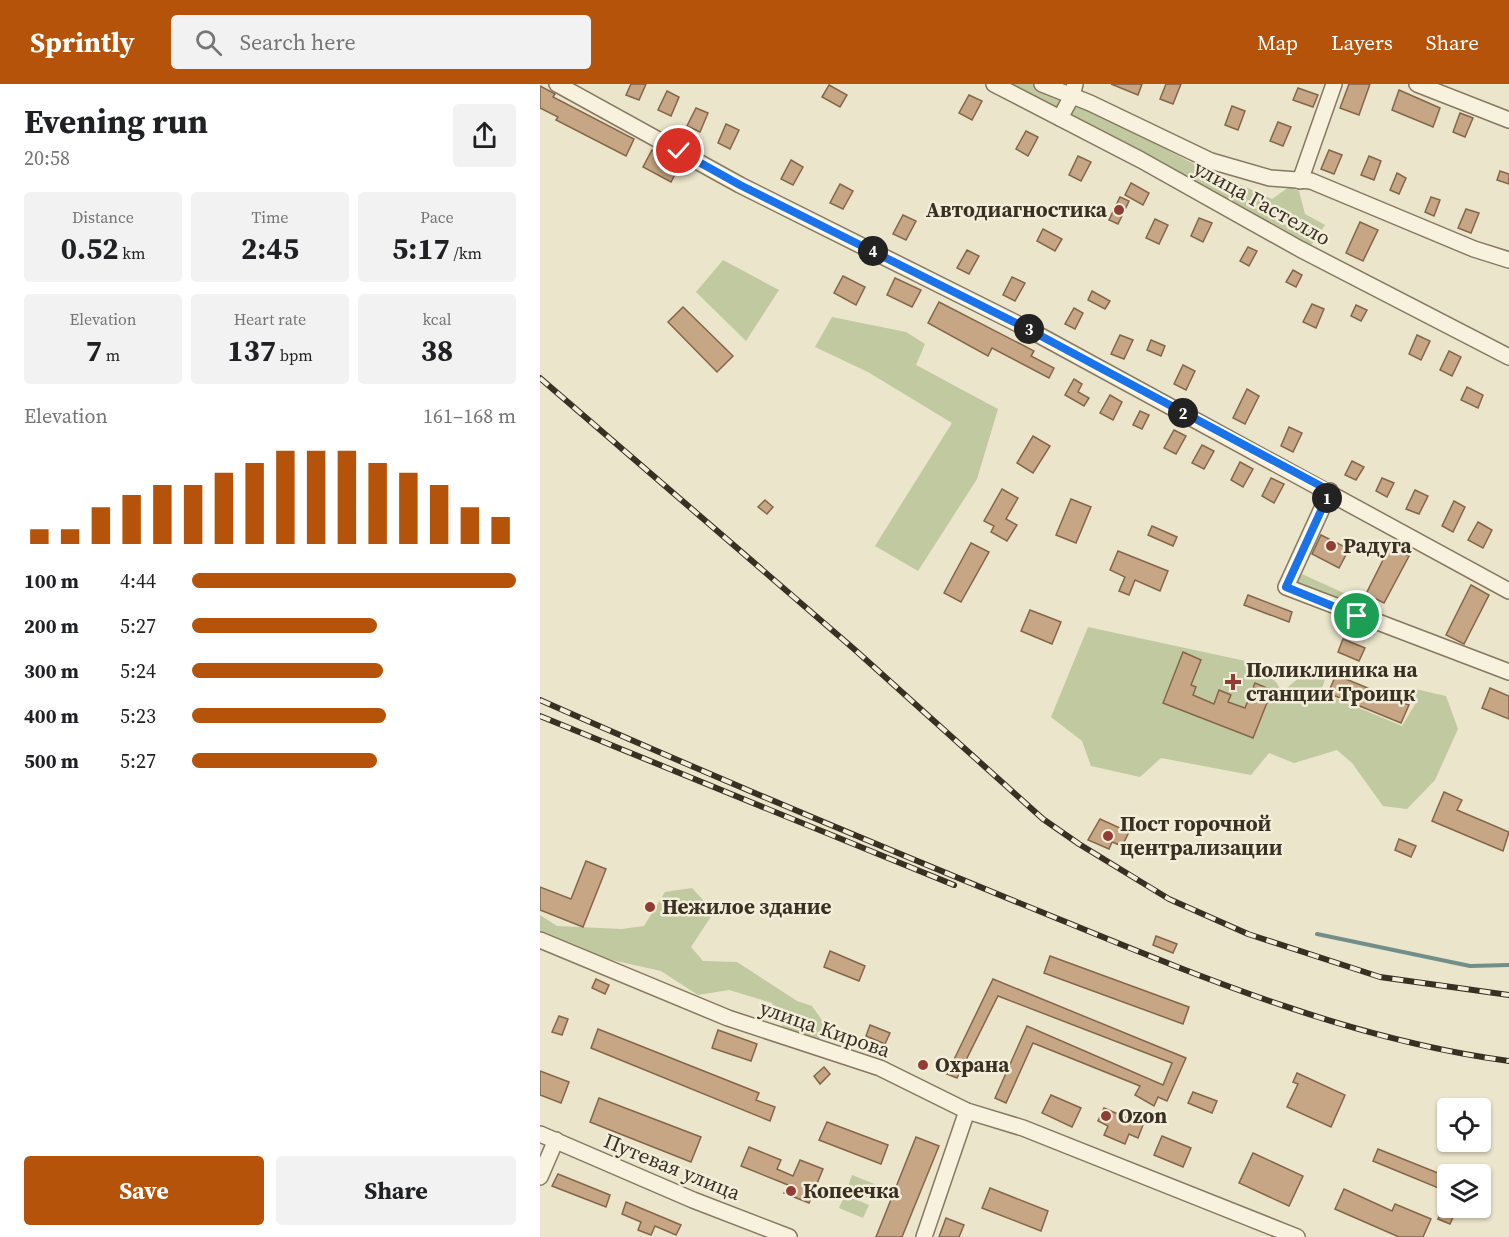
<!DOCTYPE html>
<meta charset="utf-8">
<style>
body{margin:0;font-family:"Source Serif 4",serif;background:#f2f2f2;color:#202124;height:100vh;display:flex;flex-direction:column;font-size:22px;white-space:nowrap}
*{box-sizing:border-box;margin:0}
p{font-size:20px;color:#757577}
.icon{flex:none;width:33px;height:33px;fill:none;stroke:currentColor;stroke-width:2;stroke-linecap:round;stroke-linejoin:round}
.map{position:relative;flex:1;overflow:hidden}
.drawer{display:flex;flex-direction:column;background:#fff;width:540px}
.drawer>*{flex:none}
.buttons{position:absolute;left:897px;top:1014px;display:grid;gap:12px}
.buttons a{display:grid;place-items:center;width:54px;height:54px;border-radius:6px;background:#fff;box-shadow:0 2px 4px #0004;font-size:30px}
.pin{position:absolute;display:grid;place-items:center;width:51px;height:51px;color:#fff;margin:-26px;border:3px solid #fff;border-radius:50%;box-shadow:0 2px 6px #0007}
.km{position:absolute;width:30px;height:30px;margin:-15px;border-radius:50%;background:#222;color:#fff;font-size:16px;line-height:30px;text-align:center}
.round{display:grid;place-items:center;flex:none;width:63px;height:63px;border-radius:6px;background:#f2f2f2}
.headline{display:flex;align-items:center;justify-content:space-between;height:102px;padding:0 24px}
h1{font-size:33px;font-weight:700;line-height:45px}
.stats{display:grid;grid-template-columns:repeat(3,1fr);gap:9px;height:102px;padding:6px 24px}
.stats div{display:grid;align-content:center;border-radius:6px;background:#f2f2f2;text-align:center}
.stats b{font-size:30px;font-weight:700}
.stats small{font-size:16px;font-weight:400}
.stats p{font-size:16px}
.chart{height:168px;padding:12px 24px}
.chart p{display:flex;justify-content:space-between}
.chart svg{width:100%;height:108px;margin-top:6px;stroke:#b45309;stroke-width:6}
.cta{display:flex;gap:12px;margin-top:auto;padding:12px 24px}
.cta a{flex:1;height:69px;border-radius:6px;background:#b45309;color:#fff;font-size:24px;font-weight:700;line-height:69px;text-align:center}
.cta a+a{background:#f2f2f2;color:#202124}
ul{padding:0 24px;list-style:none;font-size:20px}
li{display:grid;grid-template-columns:96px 72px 1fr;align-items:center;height:45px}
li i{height:15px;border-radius:8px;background:#b45309}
header{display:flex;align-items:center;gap:36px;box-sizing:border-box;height:84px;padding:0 30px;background:#b45309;color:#fff}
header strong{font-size:28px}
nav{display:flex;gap:33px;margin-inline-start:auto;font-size:21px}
.search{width:420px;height:54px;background:#f2f2f2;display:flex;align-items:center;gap:15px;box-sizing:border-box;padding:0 21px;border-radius:6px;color:#757577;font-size:22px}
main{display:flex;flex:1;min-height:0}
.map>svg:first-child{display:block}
.green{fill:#c0c99f}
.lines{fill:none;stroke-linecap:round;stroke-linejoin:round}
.stream{stroke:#728e8a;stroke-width:4}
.building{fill:#c6a684;stroke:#846648;stroke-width:1.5}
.minor-casing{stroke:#877860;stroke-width:18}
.minor{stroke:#f7f1dd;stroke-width:15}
.rail-casing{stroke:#392f22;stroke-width:6}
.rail{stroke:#f3eeda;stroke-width:4;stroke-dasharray:11;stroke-linecap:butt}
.route-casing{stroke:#fff;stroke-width:12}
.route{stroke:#1a73e8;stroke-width:8}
.poi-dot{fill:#913d35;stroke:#f3eeda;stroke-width:2}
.labels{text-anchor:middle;stroke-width:5;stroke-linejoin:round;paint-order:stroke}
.street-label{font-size:21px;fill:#392f22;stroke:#f3eeda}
.poi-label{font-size:21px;font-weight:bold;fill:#392f22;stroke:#f3eeda;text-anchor:start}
</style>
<header>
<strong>Sprintly</strong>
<div class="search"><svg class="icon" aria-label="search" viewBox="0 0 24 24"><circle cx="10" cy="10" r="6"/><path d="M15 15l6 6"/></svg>Search here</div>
<nav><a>Map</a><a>Layers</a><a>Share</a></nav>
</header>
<main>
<section class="drawer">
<div class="headline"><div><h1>Evening run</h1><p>20:58</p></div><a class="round"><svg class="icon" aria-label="share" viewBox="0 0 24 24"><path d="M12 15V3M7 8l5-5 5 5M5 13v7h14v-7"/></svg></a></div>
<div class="stats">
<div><p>Distance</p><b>0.52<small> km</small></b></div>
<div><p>Time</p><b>2:45</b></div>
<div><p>Pace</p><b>5:17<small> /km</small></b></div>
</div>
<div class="stats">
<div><p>Elevation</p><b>7<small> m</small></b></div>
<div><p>Heart rate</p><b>137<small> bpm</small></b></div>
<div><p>kcal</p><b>38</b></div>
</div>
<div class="chart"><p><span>Elevation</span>161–168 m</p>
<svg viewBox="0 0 160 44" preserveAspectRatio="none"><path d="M5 44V38M15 44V38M25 44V29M35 44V24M45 44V20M55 44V20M65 44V15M75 44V11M85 44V6M95 44V6M105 44V6M115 44V11M125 44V15M135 44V20M145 44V29M155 44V33"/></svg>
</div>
<ul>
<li><b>100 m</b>4:44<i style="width:100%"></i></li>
<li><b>200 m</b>5:27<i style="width:57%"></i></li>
<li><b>300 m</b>5:24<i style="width:59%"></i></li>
<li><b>400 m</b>5:23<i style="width:60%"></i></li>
<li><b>500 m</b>5:27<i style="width:57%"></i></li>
</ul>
<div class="cta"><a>Save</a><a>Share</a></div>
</section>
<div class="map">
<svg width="969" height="1153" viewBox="0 0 969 1153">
<rect width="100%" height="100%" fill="#ebe5cb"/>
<g class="green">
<path d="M471,0H522L526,11L648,77L732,115L749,103L759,107L765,130L785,141L770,163Z"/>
<path d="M183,176L239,206L206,257L156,208Z"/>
<path d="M292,233L366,248L385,260L376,281L458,325L437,395L378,487L335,462L412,339L328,288L275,263Z"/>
<path d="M762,490L808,511L803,520L757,498Z"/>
<path d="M548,543L710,578L736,598L742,608L773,582L789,584L782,604L786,610L862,642L877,617L875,605L906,612L918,645L895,696L867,725L843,722L812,679L797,666L754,679L729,669L711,691L621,674L600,693L551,682L542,657L511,633Z"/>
<path d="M152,804L174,828L151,863L163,877L197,878L257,917L272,922L289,946L275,958L245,948L232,919L189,906L158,911L121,887L54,872L0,850V831L17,842L82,845L104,842L125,808Z"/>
<path d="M312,1091L337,1101L331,1115L307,1105Z"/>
<path d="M305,1111L329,1121L323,1134L299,1124Z"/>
</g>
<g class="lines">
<path class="stream" d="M777,850L930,882L969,881"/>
</g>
<g class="building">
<path d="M91,0H106L99,16L86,11Z"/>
<path d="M571,0H602L598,11Z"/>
<path d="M626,0H641L633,20L620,15Z"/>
<path d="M809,0H830L819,31L800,24Z"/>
<path d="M289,1L307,11L300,23L282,13Z"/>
<path d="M0,2L15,10L13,13L94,55L86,72L16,36L18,33L0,24Z"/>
<path d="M758,4L778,11L773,23L753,16Z"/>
<path d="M859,6L900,24L893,43L852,26Z"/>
<path d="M127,7L139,13L131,32L118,26Z"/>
<path d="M429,11L442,17L432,36L419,29Z"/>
<path d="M692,22L705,27L698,46L685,41Z"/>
<path d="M156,24L168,29L160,48L147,42Z"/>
<path d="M920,29L933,34L925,53L913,48Z"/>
<path d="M738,38L751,43L743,62L730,57Z"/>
<path d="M186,40L199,46L190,65L178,59Z"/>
<path d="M486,47L498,53L488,72L476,65Z"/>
<path d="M112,66L140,81L131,98L103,83Z"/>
<path d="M789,66L802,71L794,90L781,85Z"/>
<path d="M538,72L551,78L541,97L529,91Z"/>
<path d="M829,72L841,77L834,96L821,91Z"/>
<path d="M251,76L263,83L253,101L241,95Z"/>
<path d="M960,87L969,90V100L957,96Z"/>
<path d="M857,89L866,94L859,110L850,106Z"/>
<path d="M591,99L609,109L603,121L585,111Z"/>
<path d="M300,100L313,107L303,125L290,119Z"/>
<path d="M580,113L589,117L578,140L569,136Z"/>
<path d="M891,113L900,116L894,132L885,128Z"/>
<path d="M926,125L939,129L931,149L918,144Z"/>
<path d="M363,131L376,137L366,156L353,150Z"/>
<path d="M659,134L672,139L663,158L651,152Z"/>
<path d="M615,135L628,141L619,160L606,154Z"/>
<path d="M820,138L838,146L823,177L806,169Z"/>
<path d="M503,145L522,155L515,167L497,157Z"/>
<path d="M708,163L717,167L709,182L700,177Z"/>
<path d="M427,166L439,172L429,190L417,184Z"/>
<path d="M753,186L762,191L756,203L746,198Z"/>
<path d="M303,192L325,203L316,221L294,209Z"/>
<path d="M472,193L485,199L475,217L463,211Z"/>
<path d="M355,194L381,206L372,223L347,211Z"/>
<path d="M552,207L570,217L565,225L548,216Z"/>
<path d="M399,218L494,267L491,272L514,284L509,294L452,264L448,272L388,239Z"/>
<path d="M772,220L784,225L776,244L763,238Z"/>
<path d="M816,221L827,226L821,237L811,232Z"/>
<path d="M143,223L193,272L177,288L128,238Z"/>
<path d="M534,224L543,229L535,245L525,240Z"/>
<path d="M580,251L593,256L584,275L571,270Z"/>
<path d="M877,251L890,257L881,276L869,270Z"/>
<path d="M611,256L625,262L621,272L607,266Z"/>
<path d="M909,267L921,273L912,292L900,286Z"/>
<path d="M643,281L655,287L646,306L634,300Z"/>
<path d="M534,295L542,300L538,308L549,314L544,322L525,311Z"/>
<path d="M927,303L943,311L938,324L921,316Z"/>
<path d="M707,305L719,312L705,340L693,334Z"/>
<path d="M570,311L582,318L573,336L560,329Z"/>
<path d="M600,327L609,331L602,345L593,341Z"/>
<path d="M749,343L762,349L753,368L741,362Z"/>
<path d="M634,346L646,352L636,370L624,364Z"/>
<path d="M493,352L510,362L493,389L477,379Z"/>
<path d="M662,361L674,367L664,385L652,379Z"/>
<path d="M812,377L824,383L816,396L805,391Z"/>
<path d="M700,378L713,385L703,403L691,396Z"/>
<path d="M731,394L744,400L734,419L722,412Z"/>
<path d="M842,394L854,399L847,413L836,407Z"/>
<path d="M462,405L478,414L466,435L477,441L467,457L451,448L454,442L444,437Z"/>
<path d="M875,406L888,412L879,430L866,425Z"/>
<path d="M531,415L551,423L536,459L516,451Z"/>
<path d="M225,416L233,423L227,430L218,423Z"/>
<path d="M914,417L925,423L913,448L902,442Z"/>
<path d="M938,438L952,446L943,464L928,456Z"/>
<path d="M612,442L637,453L633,462L608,451Z"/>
<path d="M781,451L809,465L799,484L772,470Z"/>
<path d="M431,459L449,468L421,518L404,509Z"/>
<path d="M850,462L869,472L844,519L826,510Z"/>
<path d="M578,467L628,487L620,507L595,496L589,511L579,507L585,493L570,486Z"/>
<path d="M931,501L949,511L924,560L906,551Z"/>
<path d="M708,511L752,528L749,538L704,521Z"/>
<path d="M490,526L521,538L512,560L481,547Z"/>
<path d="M803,555L825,564L819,577L798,568Z"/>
<path d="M643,568L661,576L651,601L656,603L653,611L674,620L679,606L691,611L688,618L705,624L715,599L732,606L713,654L623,619Z"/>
<path d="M796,591L869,621L861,639L788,609Z"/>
<path d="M950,604L969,612V635L942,624Z"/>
<path d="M904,708L922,716L917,726L969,748L963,767L892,737Z"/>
<path d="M560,735L589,748L582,762L572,758L569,765L548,756Z"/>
<path d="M859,755L876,762L871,773L855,766Z"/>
<path d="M46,777L66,785L43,843L0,826V803L31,815Z"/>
<path d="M616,852L637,860L633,869L613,861Z"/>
<path d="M290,867L325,882L319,897L284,883Z"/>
<path d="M510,872L649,923L643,940L504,889Z"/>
<path d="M56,895L69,901L65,910L52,904Z"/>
<path d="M453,895L646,974L627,1017L618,1013L614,1022L595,1011L600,1002L493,959L466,1019L455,1014L487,942L623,1001L632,979L458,912L417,994L407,990Z"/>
<path d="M19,932L28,935L22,951L12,948Z"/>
<path d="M330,941L350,949L345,960L326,952Z"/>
<path d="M58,945L219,1009L216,1016L235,1023L230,1037L51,964Z"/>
<path d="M178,946L217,960L211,977L172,964Z"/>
<path d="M284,983L290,990L280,1000L274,992Z"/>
<path d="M0,987L29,998L21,1019L0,1011Z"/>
<path d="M757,989L805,1011L791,1043L747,1023L758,1000L753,998Z"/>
<path d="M653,1008L677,1017L672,1029L648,1019Z"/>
<path d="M511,1011L541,1024L532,1043L502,1029Z"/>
<path d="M59,1014L161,1053L151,1078L50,1038Z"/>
<path d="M564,1024L603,1041L598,1054L589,1050L585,1060L564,1051L568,1042L558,1037Z"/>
<path d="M287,1038L348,1061L341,1080L279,1056Z"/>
<path d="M622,1052L651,1064L643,1083L614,1071Z"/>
<path d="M376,1053L399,1062L362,1153H336Z"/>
<path d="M209,1063L241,1076L237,1085L253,1092L260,1076L283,1085L269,1119L244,1109L248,1101L201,1082Z"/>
<path d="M838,1065L908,1093V1108L833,1077Z"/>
<path d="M713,1069L763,1092L749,1122L699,1099Z"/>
<path d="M18,1090L70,1111L66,1123L12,1102Z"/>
<path d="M450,1104L508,1127L501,1147L442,1124Z"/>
<path d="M804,1105L852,1127L855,1120L891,1135L883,1153H859L795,1125Z"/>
<path d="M86,1118L141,1141L136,1151L115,1142L111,1151L98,1146L101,1138L82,1130Z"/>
<path d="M903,1124H917L910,1140L898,1135Z"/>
<path d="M406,1134L424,1141L419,1153H399Z"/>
</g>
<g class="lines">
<g class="minor-casing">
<g id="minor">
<path d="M17,0L200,101L486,244L969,507"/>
<path d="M454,0L601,76L760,165L969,273"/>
<path d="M502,0L550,19L671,77L730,94L771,97L934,165L969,176"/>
<path d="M877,0L969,36"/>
<path d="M520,34L532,12L535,0"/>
<path d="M760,97L794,0"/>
<path d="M790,407L746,503L969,588"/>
<path d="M0,856L188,934L340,984L427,1027L483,1044L757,1153"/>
<path d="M0,1050L153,1116L249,1153"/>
<path d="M0,1093L16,1056"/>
<path d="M384,1153L427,1027"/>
</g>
</g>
<use href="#minor" class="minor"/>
<g class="rail-casing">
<g id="rail">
<path d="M0,294L314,565L503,735L539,760L629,815L708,850L840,893L969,911"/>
<path d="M0,616C165,689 332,759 499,827C651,889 805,955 969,977"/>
<path d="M0,632L414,801"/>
</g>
</g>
<use href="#rail" class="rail"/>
</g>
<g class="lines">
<g class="route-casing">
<path id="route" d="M139,67L200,101L486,244L790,407L746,503L817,532"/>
</g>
<use href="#route" class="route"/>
</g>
<g class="poi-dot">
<circle cx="579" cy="126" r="6"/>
<circle cx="791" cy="462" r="6"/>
<path d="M690 589h6v6h6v6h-6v6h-6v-6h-6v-6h6z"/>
<circle cx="568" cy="752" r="6"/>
<circle cx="110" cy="823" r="6"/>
<circle cx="383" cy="981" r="6"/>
<circle cx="566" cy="1032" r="6"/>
<circle cx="251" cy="1107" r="6"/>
</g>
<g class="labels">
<g class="street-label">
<text transform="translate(722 119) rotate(29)" y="7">улица Гастелло</text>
<text transform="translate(285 945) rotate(19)" y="7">улица Кирова</text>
<text transform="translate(132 1083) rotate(22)" y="7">Путевая улица</text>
</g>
<g class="poi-label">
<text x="567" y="133" text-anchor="end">Автодиагностика</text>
<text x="803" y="469">Радуга</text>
<text x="706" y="593">Поликлиника на<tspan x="706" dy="24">станции Троицк</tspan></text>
<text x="580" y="747">Пост горочной<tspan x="580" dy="24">централизации</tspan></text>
<text x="122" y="830">Нежилое здание</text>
<text x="395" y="988">Охрана</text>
<text x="578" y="1039">Ozon</text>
<text x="263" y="1114">Копеечка</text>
</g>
</g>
</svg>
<div class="buttons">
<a><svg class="icon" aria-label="locate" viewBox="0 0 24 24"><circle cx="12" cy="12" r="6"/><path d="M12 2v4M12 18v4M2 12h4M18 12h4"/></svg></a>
<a><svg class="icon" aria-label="layers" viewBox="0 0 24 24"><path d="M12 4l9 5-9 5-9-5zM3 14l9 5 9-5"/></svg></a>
</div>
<div class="pin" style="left:817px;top:532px;background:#1e9e55"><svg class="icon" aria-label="arrive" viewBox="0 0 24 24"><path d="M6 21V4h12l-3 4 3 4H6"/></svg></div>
<div class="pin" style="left:139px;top:67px;background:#d93025"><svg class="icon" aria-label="check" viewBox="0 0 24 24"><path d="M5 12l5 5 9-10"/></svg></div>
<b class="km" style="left:787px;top:414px">1</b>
<b class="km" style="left:643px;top:329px">2</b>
<b class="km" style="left:489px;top:245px">3</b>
<b class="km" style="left:333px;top:167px">4</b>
</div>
</main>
